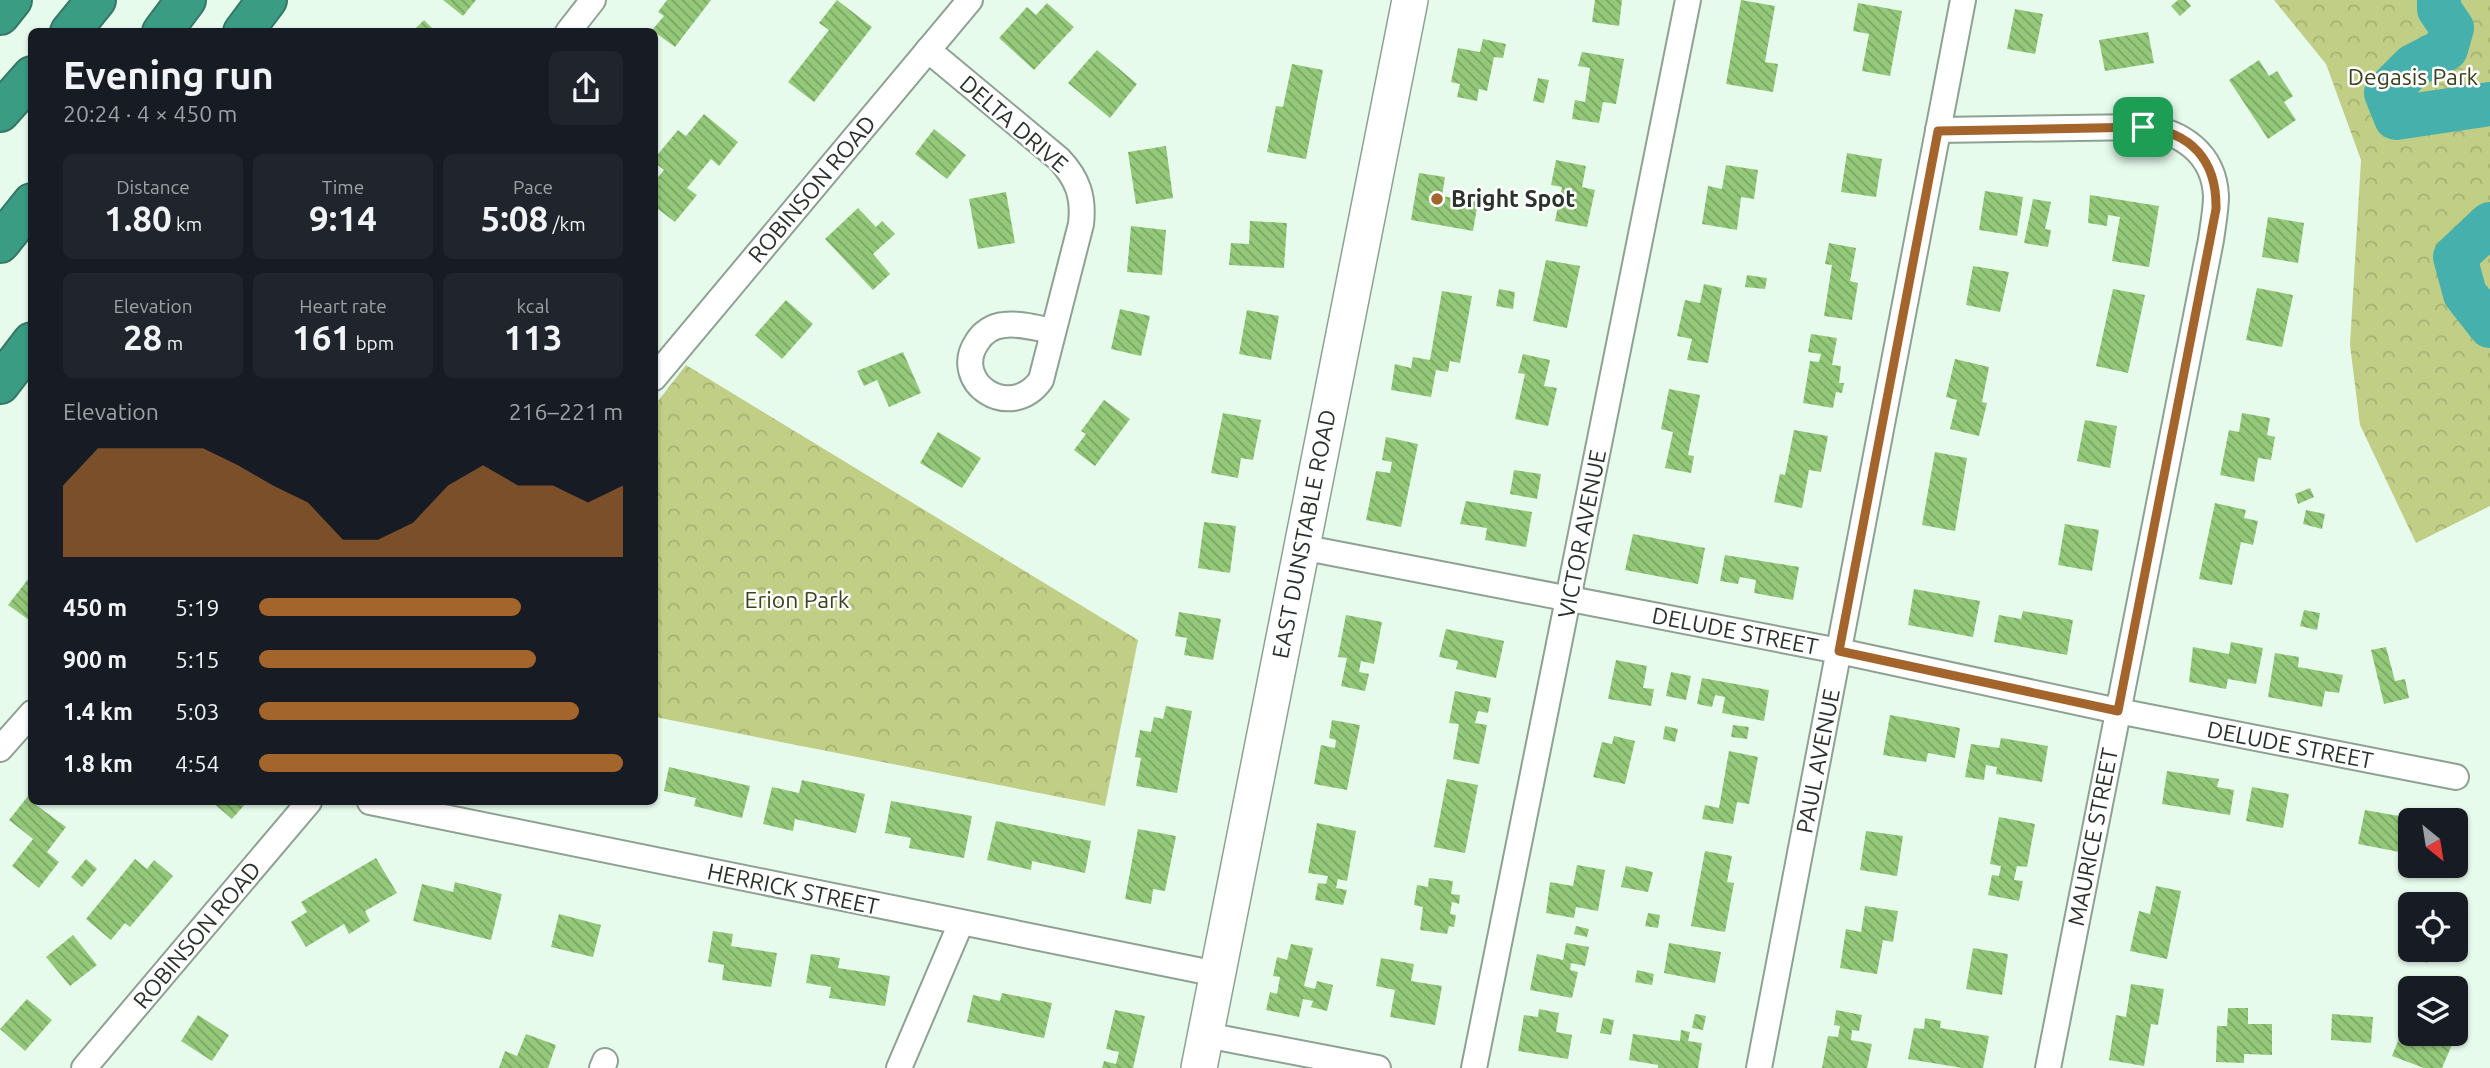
<!DOCTYPE html>
<meta charset="utf-8">
<style>
body{margin:0;font-family:Ubuntu,sans-serif;background:#20242c;color:#f1f3f6;height:100vh;display:flex;flex-direction:column;font-size:26px;white-space:nowrap}
*{box-sizing:border-box;margin:0}
p{font-size:23px;color:#9ea1a6}
.icon{flex:none;width:38px;height:38px;fill:none;stroke:currentColor;stroke-width:2;stroke-linecap:round;stroke-linejoin:round}
.map{position:relative;flex:1;overflow:hidden}
.details{position:absolute;left:28px;top:28px;width:630px;height:777px;display:flex;flex-direction:column;background:#171b24;border-radius:10px;box-shadow:0 2px 5px #0004}
.details>*{flex:none}
.needle{width:46px;rotate:150deg}
.buttons{position:absolute;left:2398px;top:808px;display:grid;gap:14px}
.buttons a{display:grid;place-items:center;width:70px;height:70px;border-radius:10px;background:#171b24;box-shadow:0 2px 5px #0004;font-size:35px}
.pin{position:absolute;display:grid;place-items:center;width:60px;height:60px;color:#fff;margin:-30px;border-radius:14px;box-shadow:0 4px 10px #0006}
.round{display:grid;place-items:center;flex:none;width:74px;height:74px;border-radius:10px;background:#20242c}
.summary{display:flex;align-items:center;justify-content:space-between;height:119px;padding:0 35px}
h1{font-size:38px;font-weight:700;line-height:52px}
.stats{display:grid;grid-template-columns:repeat(3,1fr);gap:10px;height:119px;padding:7px 35px}
.stats div{display:grid;align-content:center;border-radius:10px;background:#20242c;text-align:center}
.stats b{font-size:35px;font-weight:700}
.stats small{font-size:19px;font-weight:400}
.stats p{font-size:19px}
.chart{height:196px;padding:14px 35px}
.chart p{display:flex;justify-content:space-between}
.chart svg{width:100%;height:126px;margin-top:7px;fill:#a4652c;opacity:.7}
ul{padding:0 35px;list-style:none;font-size:23px}
li{display:grid;grid-template-columns:112px 84px 1fr;align-items:center;height:52px}
li i{height:18px;border-radius:9px;background:#a4652c}
.map>svg:first-child{display:block}
.park{fill:url(#park-crowns)}
.lines{fill:none;stroke-linecap:round;stroke-linejoin:round}
.river{stroke:#46b0ad;stroke-width:44}
.building{fill:url(#building-back-hatch)}
.street-casing{stroke:#8ea193;stroke-width:28}
.secondary-casing{stroke:#8ea193;stroke-width:38}
.highway-casing{stroke:#357765;stroke-width:42}
.street{stroke:#fff;stroke-width:24}
.secondary{stroke:#fff;stroke-width:35}
.highway{stroke:#3b9c84;stroke-width:38}
.route-casing{stroke:#fff;stroke-width:14}
.route{stroke:#a4652c;stroke-width:9}
.poi-dot{fill:#a4652c;stroke:#fff;stroke-width:2.5}
.labels{text-anchor:middle;stroke-width:5;stroke-linejoin:round;paint-order:stroke}
.park-label{font-size:23px;fill:#3c421b;stroke:#fff}
.street-label{font-size:23px;fill:#2a322c;stroke:#fff}
.poi-label{font-size:23px;font-weight:bold;fill:#2a322c;stroke:#fff;text-anchor:start}
</style>
<div class="map">
<svg width="2490" height="1068" viewBox="0 0 2490 1068">
<defs>
<pattern id="park-crowns" width="20" height="18" patternUnits="userSpaceOnUse" patternTransform="scale(1.75)"><rect width="20" height="18" fill="#c1ce85"/><path d="M2 6a3 3 0 1 1 6 0M12 15a3 3 0 1 1 6 0" fill="none" stroke="#a6b173"/></pattern>
<pattern id="building-back-hatch" width="6" height="6" patternUnits="userSpaceOnUse" patternTransform="scale(1.75)"><rect width="6" height="6" fill="#94c97a"/><path d="M-1 5l2 2M0 0l6 6M5-1l2 2" fill="none" stroke="#79a464"/></pattern>
</defs>
<rect width="100%" height="100%" fill="#e7fbed"/>
<g class="park">
<path d="M2274,0H2490V506L2416,543L2360,425L2350,345L2361,160L2326,64Z"/>
<path d="M686,365L1138,640L1105,806L655,717V405Z"/>
</g>
<g class="lines">
<g class="river">
<path d="M2439,0V9L2452,28L2446,49L2413,66L2386,93L2396,118L2490,104"/>
<path d="M2490,224L2455,257L2465,294L2490,326"/>
</g>
</g>
<g class="building">
<path d="M443,0H476L463,16Z"/>
<path d="M667,0H711L675,47L652,30L664,16L658,12Z"/>
<path d="M837,0L872,27L814,102L788,82L829,30L819,23Z"/>
<path d="M1595,0H1622L1619,26L1592,22Z"/>
<path d="M1741,0L1775,6L1765,62L1778,64L1773,92L1726,84Z"/>
<path d="M2178,0H2186L2191,6L2180,16L2171,6Z"/>
<path d="M1047,3L1074,27L1034,70L999,38L1027,7L1036,15Z"/>
<path d="M1858,3L1902,11L1890,76L1862,71L1869,34L1853,31Z"/>
<path d="M2015,9L2043,14L2035,54L2007,49Z"/>
<path d="M424,20L436,32H412Z"/>
<path d="M2148,32L2154,63L2105,71L2099,40Z"/>
<path d="M1483,39L1506,44L1503,58L1494,57L1487,91L1479,89L1477,101L1457,97L1460,84L1451,82L1458,48L1480,52Z"/>
<path d="M1097,50L1137,84L1110,118L1068,83Z"/>
<path d="M1582,52L1624,59L1616,104L1603,102L1599,123L1572,119L1575,100L1585,102L1590,68L1578,66Z"/>
<path d="M2259,60L2269,76L2277,71L2293,96L2284,102L2296,120L2268,139L2229,80Z"/>
<path d="M1292,64L1323,70L1306,159L1267,152L1276,106L1283,107Z"/>
<path d="M1538,78L1549,80L1544,103L1533,101Z"/>
<path d="M704,114L738,142L719,166L711,159L687,188L697,195L675,222L654,206V182L664,170L654,162V159L678,130L686,136Z"/>
<path d="M934,129L966,155L947,179L915,154Z"/>
<path d="M1166,146L1173,198L1136,204L1128,152Z"/>
<path d="M1847,153L1882,159L1876,197L1841,192Z"/>
<path d="M1556,160L1586,166L1582,187L1595,190L1587,227L1555,221L1562,187L1551,185Z"/>
<path d="M1726,165L1758,170L1754,199L1741,197L1737,230L1702,224L1708,186L1722,189Z"/>
<path d="M1419,173L1445,177L1442,196L1478,202L1473,231L1411,220Z"/>
<path d="M1985,191L2023,197L2017,236L1979,230Z"/>
<path d="M1006,192L1015,243L978,249L969,199Z"/>
<path d="M2090,195L2159,206L2149,267L2112,261L2120,217L2108,215L2107,226L2088,223Z"/>
<path d="M2033,199L2051,202L2045,229L2051,230L2048,247L2024,243Z"/>
<path d="M858,208L876,227L882,221L895,234L873,254L890,274L873,290L825,239Z"/>
<path d="M2268,217L2304,223L2298,263L2262,257Z"/>
<path d="M1250,221L1287,223L1284,268L1229,265L1231,243L1249,244Z"/>
<path d="M1131,226L1166,230L1162,275L1127,272Z"/>
<path d="M1829,243L1856,248L1850,281L1858,283L1852,320L1824,316L1832,265L1825,264Z"/>
<path d="M1546,260L1580,266L1567,328L1533,321Z"/>
<path d="M1973,266L2009,272L2000,312L1966,305Z"/>
<path d="M1747,275L1767,278L1765,289L1745,287Z"/>
<path d="M1704,284L1722,288L1708,363L1687,360L1692,339L1677,336L1685,300L1700,303Z"/>
<path d="M2257,288L2293,295L2282,347L2246,340Z"/>
<path d="M1499,289L1515,292L1513,309L1496,306Z"/>
<path d="M2113,289L2145,295L2128,373L2096,366Z"/>
<path d="M1442,291L1472,296L1460,363L1450,361L1448,372L1436,370L1431,397L1391,390L1395,364L1411,368L1413,357L1430,360Z"/>
<path d="M786,300L813,324L782,359L755,335Z"/>
<path d="M1120,309L1150,316L1141,356L1111,349Z"/>
<path d="M1247,310L1279,316L1271,360L1239,354Z"/>
<path d="M1811,334L1837,338L1832,365L1841,366L1839,383H1844L1842,393L1836,392L1833,408L1803,403L1810,361L1819,362L1821,354L1808,352Z"/>
<path d="M903,352L921,393L889,407L877,380L864,386L857,371Z"/>
<path d="M1523,354L1550,360L1544,386L1557,388L1548,426L1515,419L1525,374L1518,373Z"/>
<path d="M1955,359L1989,367L1982,402L1987,403L1979,436L1950,429L1957,400L1946,397Z"/>
<path d="M1669,389L1700,395L1688,455L1694,456L1691,473L1665,468L1673,432L1661,429Z"/>
<path d="M1104,400L1130,419L1095,466L1074,450L1086,434L1081,431Z"/>
<path d="M1223,413L1261,420L1253,460L1241,458L1238,478L1211,473Z"/>
<path d="M2242,413L2270,418L2267,435L2275,437L2271,460L2258,458L2254,482L2220,475L2229,430L2239,432Z"/>
<path d="M2085,420L2117,426L2110,468L2077,461Z"/>
<path d="M1794,430L1828,436L1821,472L1809,470L1802,508L1774,502L1780,474L1785,475Z"/>
<path d="M938,432L981,458L962,488L920,463Z"/>
<path d="M1386,437L1418,444L1401,527L1366,520L1376,471L1390,473L1392,462L1382,460Z"/>
<path d="M1935,452L1967,458L1955,531L1922,525Z"/>
<path d="M1514,470L1541,474L1537,499L1510,494Z"/>
<path d="M2310,488L2314,497L2298,504L2295,494Z"/>
<path d="M1466,501L1532,512L1526,547L1485,540L1487,528L1460,524Z"/>
<path d="M2215,503L2246,510L2244,518L2258,521L2253,545L2241,542L2232,585L2199,579Z"/>
<path d="M2306,510L2325,514L2322,529L2303,524Z"/>
<path d="M1204,522L1236,526L1230,573L1198,568Z"/>
<path d="M2065,524L2099,530L2092,571L2058,565Z"/>
<path d="M1633,534L1705,548L1698,584L1625,570Z"/>
<path d="M1725,555L1799,567L1793,600L1754,593L1756,580L1740,577L1738,584L1720,581Z"/>
<path d="M32,574V622L8,605Z"/>
<path d="M1914,589L1980,601L1973,637L1908,625Z"/>
<path d="M2304,610L2320,613L2317,630L2300,626Z"/>
<path d="M2023,611L2073,620L2067,655L1994,642L1999,615L2021,619Z"/>
<path d="M1179,612L1221,619L1213,660L1184,655L1187,638L1175,636Z"/>
<path d="M1346,615L1382,622L1374,664L1361,661L1359,672L1369,674L1365,691L1341,686L1347,658L1338,657Z"/>
<path d="M1446,629L1504,641L1496,678L1456,669L1458,661L1439,657Z"/>
<path d="M2231,642L2263,648L2256,684L2228,679L2226,689L2189,682L2193,647L2229,654Z"/>
<path d="M2386,647L2395,681L2405,679L2409,698L2384,704L2371,650Z"/>
<path d="M2275,653L2299,657L2298,667L2343,675L2339,693L2325,691L2322,707L2268,697Z"/>
<path d="M1616,660L1647,666L1643,688L1654,689L1651,706L1608,699Z"/>
<path d="M1671,672L1691,676L1686,700L1666,696Z"/>
<path d="M1702,678L1769,690L1764,721L1722,713L1725,697L1715,695L1712,707L1697,704Z"/>
<path d="M1455,691L1491,698L1488,713L1478,711L1475,723L1487,725L1479,764L1453,759L1459,724L1449,723Z"/>
<path d="M1166,706L1192,711L1177,793L1136,786L1141,758L1135,757L1140,730L1151,732L1154,717L1163,719Z"/>
<path d="M1890,715L1960,728L1955,758L1928,753L1926,762L1883,755Z"/>
<path d="M1332,720L1360,725L1347,790L1314,784L1321,745L1335,748L1336,740L1329,738Z"/>
<path d="M1733,725L1749,727L1747,739L1731,737Z"/>
<path d="M1665,726L1678,729L1675,742L1663,739Z"/>
<path d="M1614,736L1635,741L1625,784L1593,777L1602,742L1612,744Z"/>
<path d="M2001,738L2048,746L2042,782L1996,774L1997,767L1986,765L1984,780L1965,777L1971,744L1999,748Z"/>
<path d="M1729,751L1758,757L1749,804L1737,802L1733,824L1702,819L1705,805L1719,808Z"/>
<path d="M669,767L750,786L742,818L694,806L696,798L664,791Z"/>
<path d="M2167,771L2219,779L2217,787L2234,790L2230,815L2162,804Z"/>
<path d="M1447,779L1478,785L1465,853L1434,847Z"/>
<path d="M802,780L865,794L856,833L795,819L793,831L763,824L772,787L799,793Z"/>
<path d="M2252,787L2289,794L2283,828L2246,821Z"/>
<path d="M28,796L32,802L66,827L47,852L59,862L39,888L12,866L33,839L9,820Z"/>
<path d="M891,801L972,816L964,858L909,848L911,838L885,833Z"/>
<path d="M212,802H247L232,819Z"/>
<path d="M2365,810L2416,819L2410,821V854L2358,844Z"/>
<path d="M1999,817L2035,824L2027,867L2017,866L2014,880L2023,881L2019,901L1988,895L1992,875L1999,876L2001,866L1990,864Z"/>
<path d="M996,821L1091,841L1085,873L1032,861L1031,870L987,860Z"/>
<path d="M1317,823L1356,831L1347,881L1338,879L1336,888L1347,890L1343,905L1315,900L1318,883L1326,884L1328,876L1308,873Z"/>
<path d="M1138,829L1176,836L1165,891L1153,889L1151,904L1125,899Z"/>
<path d="M1866,831L1903,836L1897,876L1860,870Z"/>
<path d="M1705,851L1732,856L1727,882L1734,883L1725,932L1691,926Z"/>
<path d="M376,858L397,893L365,911L370,921L349,934L344,924L306,947L291,922L307,912L301,902Z"/>
<path d="M86,859L97,869L82,887L71,877Z"/>
<path d="M135,859L147,869L154,860L173,876L130,927L125,923L111,940L86,919Z"/>
<path d="M1577,865L1605,870L1598,911L1576,907L1574,918L1546,913L1550,882L1573,886Z"/>
<path d="M1626,866L1653,872L1648,892L1621,887Z"/>
<path d="M1429,878L1453,881L1451,894L1460,895L1459,904L1452,902L1450,914L1456,915L1454,927L1449,926L1447,934L1420,930L1423,907L1414,905L1417,885L1428,887Z"/>
<path d="M455,882L502,894L491,940L413,921L422,884L453,892Z"/>
<path d="M2156,886L2181,891L2167,959L2130,951L2139,911L2150,914Z"/>
<path d="M1865,906L1898,911L1893,942L1883,940L1877,974L1840,968L1846,929L1861,932Z"/>
<path d="M1648,913L1660,915L1658,928L1645,926Z"/>
<path d="M559,914L601,925L593,957L551,947Z"/>
<path d="M1576,926L1589,929L1587,937L1574,934Z"/>
<path d="M713,931L733,934L731,946L777,953L771,987L722,980L724,965L708,962Z"/>
<path d="M73,935L97,965L70,986L46,957Z"/>
<path d="M1566,943L1589,947L1585,966L1571,963L1570,970L1578,972L1572,998L1530,990L1537,954L1563,960Z"/>
<path d="M1669,943L1721,952L1715,983L1664,973Z"/>
<path d="M1291,944L1313,948L1304,986L1315,989L1317,981L1333,985L1327,1011L1311,1007L1313,1001L1303,999L1299,1017L1266,1010L1270,992L1277,994L1280,977L1273,976L1277,957L1287,960Z"/>
<path d="M1973,948L2008,954L2002,995L1966,989Z"/>
<path d="M2420,950H2451L2426,963Z"/>
<path d="M811,954L840,958L838,968L890,976L885,1006L829,998L831,987L806,983Z"/>
<path d="M1381,958L1414,964L1411,981L1442,986L1435,1025L1390,1017L1395,990L1376,986Z"/>
<path d="M1637,970L1654,974L1652,985L1635,982Z"/>
<path d="M2131,984L2164,989L2158,1025L2151,1024L2144,1066L2109,1060L2116,1015L2126,1017Z"/>
<path d="M1002,993L1052,1003L1044,1038L967,1022L973,995L1000,1001Z"/>
<path d="M27,999L52,1020L25,1051L0,1029Z"/>
<path d="M2228,1008H2248V1024H2272V1055L2244,1054V1063L2216,1062L2217,1026H2227Z"/>
<path d="M1539,1009L1559,1013L1556,1032L1572,1035L1568,1059L1518,1051L1524,1015L1538,1017Z"/>
<path d="M1115,1010L1145,1016L1133,1068H1102L1104,1061L1116,1064L1119,1052L1106,1049Z"/>
<path d="M1836,1010L1862,1015L1859,1031L1852,1030L1851,1040L1872,1044L1867,1068H1822L1828,1036L1838,1037L1840,1026L1834,1025Z"/>
<path d="M1695,1014L1706,1016L1703,1030L1692,1028Z"/>
<path d="M2332,1014L2373,1017L2371,1043L2331,1040Z"/>
<path d="M198,1015L229,1035L212,1061L181,1041Z"/>
<path d="M1603,1018L1614,1020L1611,1035L1600,1033Z"/>
<path d="M1925,1018L1941,1021L1940,1028L1989,1036L1983,1068H1963L1908,1059L1914,1028L1924,1029Z"/>
<path d="M2406,1021L2410,1022V1034H2440L2454,1040L2442,1068H2424L2392,1056Z"/>
<path d="M1681,1030L1690,1032L1688,1041L1702,1043L1698,1068H1658V1065L1629,1060L1633,1034L1680,1041Z"/>
<path d="M526,1034L556,1045L548,1068H499L505,1051L517,1056Z"/>
</g>
<g class="lines">
<g class="street-casing">
<g id="street">
<path d="M568,32L593,0"/>
<path d="M928,50L1059,159C1078,179 1084,197 1081,224L1041,380C1010,423 950,382 977,342C983,332 993,326 1004,325C1019,323 1037,328 1052,331"/>
<path d="M1938,130L2143,127C2181,131 2214,153 2216,196C2216,210 2213,225 2211,240L2048,1068"/>
<path d="M654,378L970,0"/>
<path d="M1301,547L1839,651L2118,711L2456,777"/>
<path d="M0,749L32,713"/>
<path d="M370,802L1217,974"/>
<path d="M1206,1035L1378,1068"/>
<path d="M84,1068L309,802"/>
<path d="M602,1068L605,1061"/>
<path d="M899,1068L961,923"/>
<path d="M1474,1068L1688,0"/>
<path d="M1759,1068L1963,0"/>
</g>
</g>
<g class="secondary-casing">
<path id="secondary" d="M1199,1068L1410,0"/>
</g>
<g class="highway-casing">
<g id="highway">
<path d="M0,15L12,0"/>
<path d="M70,32L96,0"/>
<path d="M162,32L186,0"/>
<path d="M243,32L267,0"/>
<path d="M0,112L32,76"/>
<path d="M0,243L32,203"/>
<path d="M0,384L32,342"/>
</g>
</g>
<use href="#street" class="street"/>
<use href="#secondary" class="secondary"/>
<use href="#highway" class="highway"/>
</g>
<g class="lines">
<g class="route-casing">
<path id="route" d="M2143,127C2191,132 2217,160 2216,209L2118,711L1839,651L1938,131Z"/>
</g>
<use href="#route" class="route"/>
</g>
<circle class="poi-dot" cx="1437" cy="199" r="7"/>
<g class="labels">
<g class="park-label">
<text x="2413" y="85">Degasis Park</text>
<text x="797" y="608">Erion Park</text>
</g>
<g class="street-label">
<text transform="translate(1014 124) rotate(41)" y="8">DELTA DRIVE</text>
<text transform="translate(812 189) rotate(-50)" y="8">ROBINSON ROAD</text>
<text transform="translate(1304 534) rotate(-79)" y="8">EAST DUNSTABLE ROAD</text>
<text transform="translate(1582 534) rotate(-79)" y="8">VICTOR AVENUE</text>
<text transform="translate(1735 631) rotate(11)" y="8">DELUDE STREET</text>
<text transform="translate(2290 745) rotate(11)" y="8">DELUDE STREET</text>
<text transform="translate(1818 761) rotate(-79)" y="8">PAUL AVENUE</text>
<text transform="translate(2093 837) rotate(-79)" y="8">MAURICE STREET</text>
<text transform="translate(793 889) rotate(12)" y="8">HERRICK STREET</text>
<text transform="translate(197 935) rotate(-50)" y="8">ROBINSON ROAD</text>
</g>
<g class="poi-label">
<text x="1451" y="207">Bright Spot</text>
</g>
</g>
</svg>
<div class="buttons">
<a><svg class="needle" viewBox="-14 -14 28 28"><path d="M0-13l5 13h-10z" fill="#e53935"/><path d="M0 13l5-13h-10z" fill="#9ea1a6"/></svg></a>
<a><svg class="icon" aria-label="locate" viewBox="0 0 24 24"><circle cx="12" cy="12" r="6"/><path d="M12 2v4M12 18v4M2 12h4M18 12h4"/></svg></a>
<a><svg class="icon" aria-label="layers" viewBox="0 0 24 24"><path d="M12 4l9 5-9 5-9-5zM3 14l9 5 9-5"/></svg></a>
</div>
<div class="pin" style="left:2143px;top:127px;background:#1e9e55"><svg class="icon" aria-label="arrive" viewBox="0 0 24 24"><path d="M6 21V4h12l-3 4 3 4H6"/></svg></div>
<section class="details">
<div class="summary"><div><h1>Evening run</h1><p>20:24 · 4 × 450 m</p></div><a class="round"><svg class="icon" aria-label="share" viewBox="0 0 24 24"><path d="M12 15V3M7 8l5-5 5 5M5 13v7h14v-7"/></svg></a></div>
<div class="stats">
<div><p>Distance</p><b>1.80<small> km</small></b></div>
<div><p>Time</p><b>9:14</b></div>
<div><p>Pace</p><b>5:08<small> /km</small></b></div>
</div>
<div class="stats">
<div><p>Elevation</p><b>28<small> m</small></b></div>
<div><p>Heart rate</p><b>161<small> bpm</small></b></div>
<div><p>kcal</p><b>113</b></div>
</div>
<div class="chart"><p><span>Elevation</span>216–221 m</p>
<svg viewBox="0 0 160 44" preserveAspectRatio="none"><path d="M0 44V19L10 6L20 6L30 6L40 6L50 12L60 19L70 25L80 38L90 38L100 32L110 19L120 12L130 19L140 19L150 25L160 19V44z"/></svg>
</div>
<ul>
<li><b>450 m</b>5:19<i style="width:72%"></i></li>
<li><b>900 m</b>5:15<i style="width:76%"></i></li>
<li><b>1.4 km</b>5:03<i style="width:88%"></i></li>
<li><b>1.8 km</b>4:54<i style="width:100%"></i></li>
</ul>
</section>
</div>
